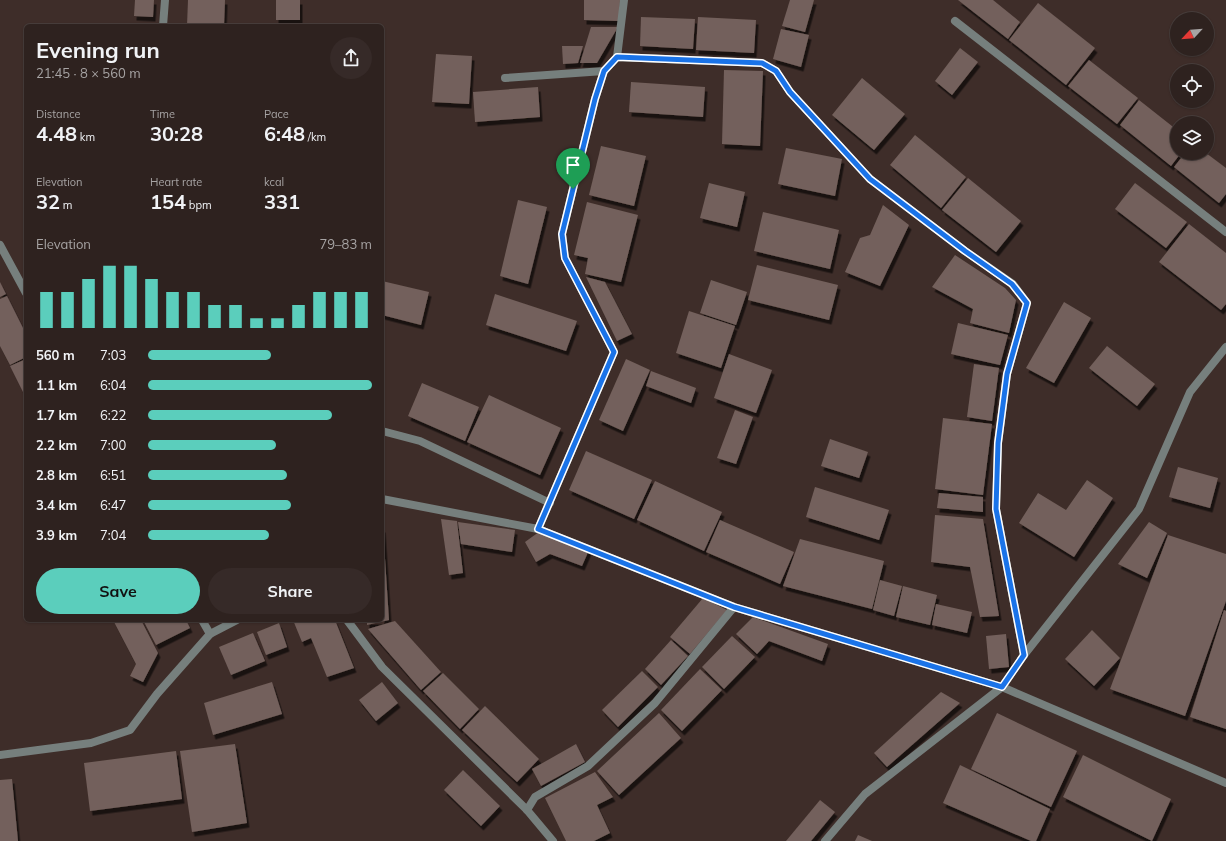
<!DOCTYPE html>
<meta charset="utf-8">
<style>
body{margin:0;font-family:Mulish,sans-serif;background:#362a28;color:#f1f3f6;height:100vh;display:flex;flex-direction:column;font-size:15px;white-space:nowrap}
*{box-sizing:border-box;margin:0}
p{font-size:13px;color:#a7a4a4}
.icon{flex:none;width:22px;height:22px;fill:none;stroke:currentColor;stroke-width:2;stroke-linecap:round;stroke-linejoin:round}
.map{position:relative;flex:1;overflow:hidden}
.panel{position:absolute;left:24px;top:24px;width:360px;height:598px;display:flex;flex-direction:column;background:#2e221f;border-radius:6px;box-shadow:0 1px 3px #0004,0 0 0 1px #493f3d}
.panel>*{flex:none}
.needle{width:26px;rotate:244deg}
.tools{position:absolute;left:1170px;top:12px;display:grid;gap:8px}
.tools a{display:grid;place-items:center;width:44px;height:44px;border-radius:50%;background:#2e221f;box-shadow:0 1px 3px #0004,0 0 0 1px #493f3d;font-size:20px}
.pin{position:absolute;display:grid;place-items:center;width:34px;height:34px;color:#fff;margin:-41px -17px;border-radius:50% 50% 50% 0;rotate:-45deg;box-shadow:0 0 4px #0007}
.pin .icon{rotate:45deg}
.round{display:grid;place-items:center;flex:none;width:42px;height:42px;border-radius:21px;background:#362a28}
.overview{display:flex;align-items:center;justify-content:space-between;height:68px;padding:0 12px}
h1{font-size:22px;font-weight:700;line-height:30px}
.metrics{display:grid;grid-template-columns:repeat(3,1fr);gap:6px;height:68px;padding:4px 12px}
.metrics div{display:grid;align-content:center}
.metrics b{font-size:20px;font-weight:700}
.metrics small{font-size:11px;font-weight:400}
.metrics p{font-size:11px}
.chart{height:112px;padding:8px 12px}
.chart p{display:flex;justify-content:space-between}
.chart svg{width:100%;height:72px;margin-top:4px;stroke:#5bcebc;stroke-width:6}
.button{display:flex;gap:8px;margin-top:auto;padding:8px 12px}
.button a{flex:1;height:46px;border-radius:24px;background:#5bcebc;color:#111;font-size:16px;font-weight:700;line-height:46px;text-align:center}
.button a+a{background:#362a28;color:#f1f3f6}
ul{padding:0 12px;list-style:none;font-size:13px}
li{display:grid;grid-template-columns:64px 48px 1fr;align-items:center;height:30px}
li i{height:10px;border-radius:5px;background:#5bcebc}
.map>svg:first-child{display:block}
.building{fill:#73605b;filter:url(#shadow)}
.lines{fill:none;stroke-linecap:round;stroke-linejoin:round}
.street{stroke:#767f7d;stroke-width:8}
.route-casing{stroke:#fff;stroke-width:8}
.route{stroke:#1a73e8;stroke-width:5}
</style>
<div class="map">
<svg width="1226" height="841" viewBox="0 0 1226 841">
<defs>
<filter id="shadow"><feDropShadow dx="2.5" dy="4.5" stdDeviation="0" flood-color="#0009"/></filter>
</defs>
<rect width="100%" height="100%" fill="#3e2d29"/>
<g class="building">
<path d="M135,0H154L153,17L134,16Z"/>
<path d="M188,0H225L224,26H187Z"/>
<rect x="276" y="0" width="24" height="20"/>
<path d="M584,0H620L619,21L584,20Z"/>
<path d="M790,0H814L805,32L782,26Z"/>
<path d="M958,0H993L1020,22L1008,39Z"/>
<path d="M1038,3L1095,48L1066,85L1009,40Z"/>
<path d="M641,17L695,19L693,49L640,46Z"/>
<path d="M698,17L756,20L754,53L696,50Z"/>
<path d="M591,27H618L597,63H580Z"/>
<path d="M781,29L809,35L801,67L773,59Z"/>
<path d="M562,46H583L578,63L563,64Z"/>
<path d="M960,48L978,62L952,95L935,81Z"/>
<path d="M436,54L472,56L469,104L432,102Z"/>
<path d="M1089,60L1138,98L1117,124L1068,86Z"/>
<path d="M724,70L763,71L760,146L722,144Z"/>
<path d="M862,78L905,114L874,150L832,115Z"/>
<path d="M631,82L705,87L703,117L629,112Z"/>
<path d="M538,87L540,117L475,122L473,92Z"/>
<path d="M1139,100L1177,130V153H1181L1171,166L1120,125Z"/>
<path d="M915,135L966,177L941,208L890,165Z"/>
<path d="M601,146L646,156L634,206L589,195Z"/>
<path d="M786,148L842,159L835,196L778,184Z"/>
<path d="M1185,153H1206L1226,168V194L1219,203L1174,167Z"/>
<path d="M968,178L1021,221L996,252L942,210Z"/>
<path d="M709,183L745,192L737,227L700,218Z"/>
<path d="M1135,183L1187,222L1166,248L1115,209Z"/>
<path d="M518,200L547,207L528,284L500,276Z"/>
<path d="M587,202L638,215L621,282L585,274L588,258L574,255Z"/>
<path d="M883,205L909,225L880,286L845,272L860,238L870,235Z"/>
<path d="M763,212L839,230L830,269L754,251Z"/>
<path d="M1189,224L1226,253V304L1221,310L1159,262Z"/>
<path d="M955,255L1005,288L1016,300L1009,333L970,323L973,309L932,287Z"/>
<path d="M757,265L838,285L829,320L748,300Z"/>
<path d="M586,277L605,282L632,334L617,341Z"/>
<path d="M711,280L747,292L736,325L700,313Z"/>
<path d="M382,281L429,292L421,325L382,315Z"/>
<path d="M0,282L6,294L0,297Z"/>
<path d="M495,294L577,321L566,351L486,325Z"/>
<path d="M7,296L26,334V357L10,365L0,346V299Z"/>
<path d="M1064,302L1091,318L1054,383L1026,368Z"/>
<path d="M689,311L735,326L721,368L676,353Z"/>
<path d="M958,323L1008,335L1000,365L951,354Z"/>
<path d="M1107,346L1155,384L1137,406L1089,368Z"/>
<path d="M729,354L772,370L756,413L714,398Z"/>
<path d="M26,359V398L10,366Z"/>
<path d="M626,359L650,370L623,431L599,420Z"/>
<path d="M974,364L999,368L992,421L967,417Z"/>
<path d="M651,371L696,388L691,403L646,386Z"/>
<path d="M422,383L479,407L465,441L408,416Z"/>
<path d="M489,395L561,428L540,475L467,442Z"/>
<path d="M735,410L753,417L736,464L717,458Z"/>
<path d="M943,418L992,424L983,495L935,489Z"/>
<path d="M830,439L868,452L859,478L821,466Z"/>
<path d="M586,451L652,480L634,519L569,490Z"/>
<path d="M1178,467L1218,478L1210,508L1169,497Z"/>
<path d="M1087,480L1113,498L1074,557L1019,523L1038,493L1066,510Z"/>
<path d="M655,481L722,512L704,551L637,520Z"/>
<path d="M815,487L889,510L879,540L806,517Z"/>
<path d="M939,493L983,497V512L937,508Z"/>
<path d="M935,515L983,519L999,616L980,617L970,567L931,562Z"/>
<path d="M441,519L457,521L463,573L449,575Z"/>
<path d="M720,520L794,552L780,584L706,552Z"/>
<path d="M458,522L515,530L512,552L461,544Z"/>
<path d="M1149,522L1167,533L1147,578L1118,564Z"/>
<path d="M382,528H383L389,620L367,625V620H382Z"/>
<path d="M543,529L589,550L582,566L550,554L536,562L525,542Z"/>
<path d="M1168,535L1226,554V601L1185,716L1110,689Z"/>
<path d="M800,539L884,561L872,609L783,586Z"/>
<path d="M880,580L902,586L894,616L873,610Z"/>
<path d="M903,586L937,595L930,625L896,617Z"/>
<path d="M703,598L727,610L690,654L670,637Z"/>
<path d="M936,604L972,612L967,633L932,625Z"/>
<path d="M1224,610L1226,611V729L1190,717Z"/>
<path d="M753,617L828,644L822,661L769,641L757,654L736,634Z"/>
<path d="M113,620H141L158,653L143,682L130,676L136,664Z"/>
<path d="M143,620H186L190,628L156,645Z"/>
<path d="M293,620H335L354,668L327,677L311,638L302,642Z"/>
<path d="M395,621L441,672L421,690L368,629Z"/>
<path d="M279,623L287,647L266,655L257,632Z"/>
<path d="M1092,630L1120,658L1094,686L1065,659Z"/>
<path d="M253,633L265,661L231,675L219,647Z"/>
<path d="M1006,634L1009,667L989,669L986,636Z"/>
<path d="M732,636L755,657L724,689L702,667Z"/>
<path d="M671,640L688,656L661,685L645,669Z"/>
<path d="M700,669L722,690L682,731L661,710Z"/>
<path d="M642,671L658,687L618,727L602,710Z"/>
<path d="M443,673L479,709L460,729L423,691Z"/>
<path d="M272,682L282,714L213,735L204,703Z"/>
<path d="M382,682L398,703L376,721L359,700Z"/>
<path d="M941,692L960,703L887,767L874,753Z"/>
<path d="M485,706L539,759L517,782L462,730Z"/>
<path d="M659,713L681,738L619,795L597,771Z"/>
<path d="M997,713L1077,751L1051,807L971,769Z"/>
<path d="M235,744L247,823L192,832L180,751Z"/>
<path d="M576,744L585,762L541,786L532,769Z"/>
<path d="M176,751L182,799L90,811L84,763Z"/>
<path d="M1083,755L1171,799L1152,841L1063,797Z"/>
<path d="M960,765L1050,809L1036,841H1031L943,803Z"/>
<path d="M463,770L500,806L481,826L444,790Z"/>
<path d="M595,772L613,797L597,805L610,833L594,841H566L545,798Z"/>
<path d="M12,779L18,841H0V780Z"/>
<path d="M820,800L835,812L811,841H786Z"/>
<path d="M858,835L872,841H855Z"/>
</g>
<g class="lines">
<g class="street">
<path d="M955,21L1226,232"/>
<path d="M163,26L165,0"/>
<path d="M617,57L624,0"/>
<path d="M505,78L604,71L617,57L762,63L776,71L790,92L870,179L965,251L1013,284L1027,303L1007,374L998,443L996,509L1024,655"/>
<path d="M0,245L26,293"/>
<path d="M382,431L420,441L550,503"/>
<path d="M382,499L538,529L734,607L1002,687L1226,783"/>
<path d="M538,529L614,352L565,258L562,234L595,99L604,71"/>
<path d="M202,620L210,634"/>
<path d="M347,620L382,667L527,810L553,841"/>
<path d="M0,755L91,743L130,730L157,694L210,634L237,620"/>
<path d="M527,810L535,797L588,766L655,703L734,607"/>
<path d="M825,841L865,794L1002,687L1024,655L1139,509L1190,392L1226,347"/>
</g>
</g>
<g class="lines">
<g class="route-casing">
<path id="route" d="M617,57L762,63L776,71L790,92L870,179L965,251L1012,284L1027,303L1007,374L998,443L996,509L1024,655L1002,687L734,607L538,529L614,352L565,258L562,234L595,99L604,71Z"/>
</g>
<use href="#route" class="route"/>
</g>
</svg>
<div class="tools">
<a><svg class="needle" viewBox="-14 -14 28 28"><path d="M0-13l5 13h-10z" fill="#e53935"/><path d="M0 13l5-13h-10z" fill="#a7a4a4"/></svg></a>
<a><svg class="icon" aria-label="locate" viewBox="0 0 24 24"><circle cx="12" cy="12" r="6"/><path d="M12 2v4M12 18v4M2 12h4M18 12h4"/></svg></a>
<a><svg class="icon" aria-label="layers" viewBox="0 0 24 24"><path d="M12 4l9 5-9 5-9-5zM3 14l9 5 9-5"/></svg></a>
</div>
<div class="pin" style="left:573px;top:189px;background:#1e9e55"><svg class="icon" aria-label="arrive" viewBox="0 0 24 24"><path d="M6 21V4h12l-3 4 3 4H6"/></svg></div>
<section class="panel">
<div class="overview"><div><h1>Evening run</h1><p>21:45 · 8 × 560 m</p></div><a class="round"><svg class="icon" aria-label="share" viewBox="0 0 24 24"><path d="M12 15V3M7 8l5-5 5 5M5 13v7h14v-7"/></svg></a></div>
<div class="metrics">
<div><p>Distance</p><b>4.48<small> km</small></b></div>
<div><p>Time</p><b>30:28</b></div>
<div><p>Pace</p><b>6:48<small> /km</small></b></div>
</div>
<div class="metrics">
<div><p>Elevation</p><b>32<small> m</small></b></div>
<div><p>Heart rate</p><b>154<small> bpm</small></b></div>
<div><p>kcal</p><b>331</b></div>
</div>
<div class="chart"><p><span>Elevation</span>79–83 m</p>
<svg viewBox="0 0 160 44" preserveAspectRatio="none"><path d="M5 44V22M15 44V22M25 44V14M35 44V6M45 44V6M55 44V14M65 44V22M75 44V22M85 44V30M95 44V30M105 44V38M115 44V38M125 44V30M135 44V22M145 44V22M155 44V22"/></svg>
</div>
<ul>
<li><b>560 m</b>7:03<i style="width:55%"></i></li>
<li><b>1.1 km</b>6:04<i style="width:100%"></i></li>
<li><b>1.7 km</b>6:22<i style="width:82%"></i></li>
<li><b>2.2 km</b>7:00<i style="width:57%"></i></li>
<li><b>2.8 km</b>6:51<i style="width:62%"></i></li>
<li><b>3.4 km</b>6:47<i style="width:64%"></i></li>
<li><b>3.9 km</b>7:04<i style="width:54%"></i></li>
</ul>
<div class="button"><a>Save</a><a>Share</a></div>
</section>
</div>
